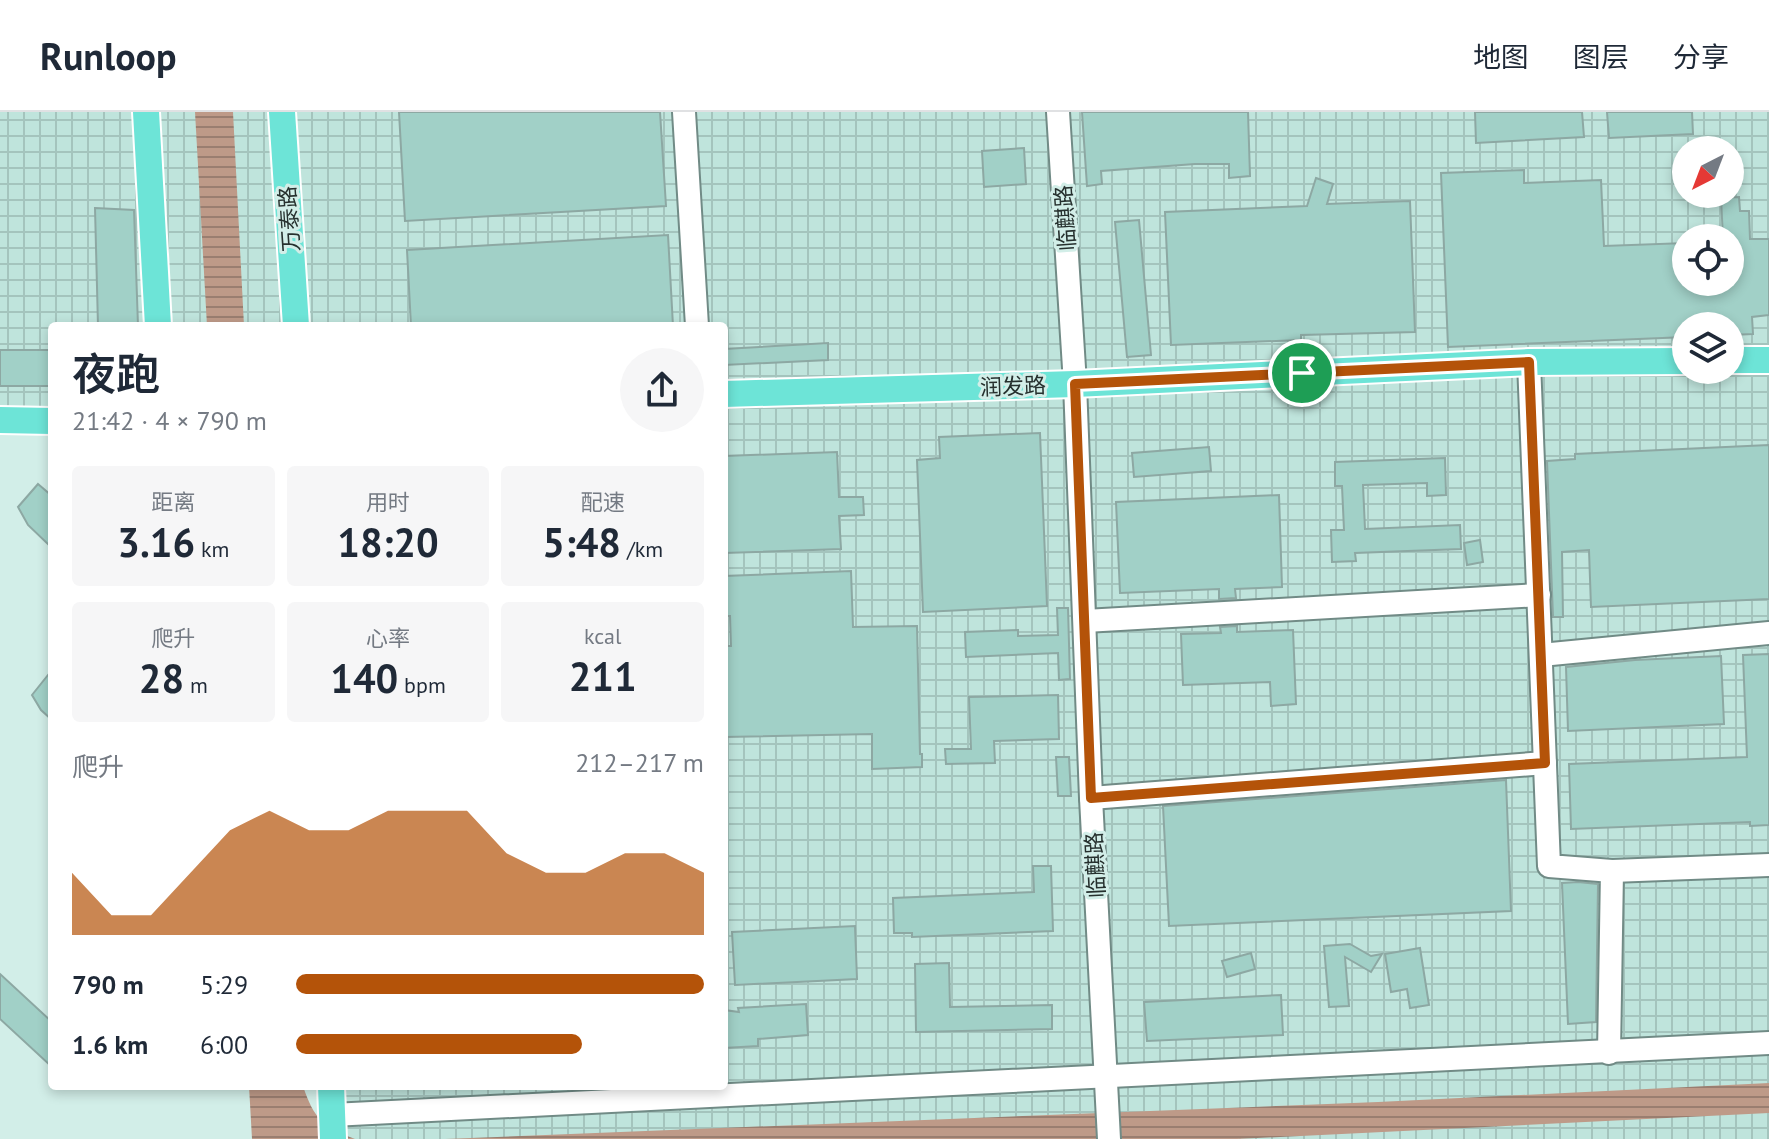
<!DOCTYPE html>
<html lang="zh">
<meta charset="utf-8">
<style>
body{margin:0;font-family:"PT Sans","Noto Sans SC",sans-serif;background:#f6f6f7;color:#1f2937;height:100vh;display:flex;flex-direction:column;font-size:30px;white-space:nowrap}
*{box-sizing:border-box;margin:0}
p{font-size:26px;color:#747a83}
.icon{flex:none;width:44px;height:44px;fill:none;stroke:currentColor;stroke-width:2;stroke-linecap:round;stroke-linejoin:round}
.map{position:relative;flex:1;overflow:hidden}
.side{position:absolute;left:48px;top:210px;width:680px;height:768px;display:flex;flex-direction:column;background:#fff;border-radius:8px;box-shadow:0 4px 12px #0003}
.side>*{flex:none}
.needle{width:52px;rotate:222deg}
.fabs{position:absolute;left:1672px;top:24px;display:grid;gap:16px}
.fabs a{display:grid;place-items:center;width:72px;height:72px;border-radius:50%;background:#fff;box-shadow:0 4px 12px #0003;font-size:40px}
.pin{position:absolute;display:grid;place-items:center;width:68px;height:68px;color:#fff;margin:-34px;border:4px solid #fff;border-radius:50%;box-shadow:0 2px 8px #0007}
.round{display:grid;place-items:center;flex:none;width:84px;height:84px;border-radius:42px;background:#f6f6f7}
.head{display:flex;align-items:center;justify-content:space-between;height:136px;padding:0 24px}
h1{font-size:44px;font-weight:600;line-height:60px}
.metrics{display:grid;grid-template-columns:repeat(3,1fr);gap:12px;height:136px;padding:8px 24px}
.metrics div{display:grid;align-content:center;border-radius:8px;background:#f6f6f7;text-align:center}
.metrics b{font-size:40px;font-weight:600}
.metrics small{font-size:22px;font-weight:400}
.metrics p{font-size:22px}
.chart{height:224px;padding:16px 24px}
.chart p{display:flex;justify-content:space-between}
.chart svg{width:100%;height:144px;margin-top:8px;fill:#b45309;opacity:.7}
ul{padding:0 24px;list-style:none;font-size:26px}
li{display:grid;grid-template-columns:128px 96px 1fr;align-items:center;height:60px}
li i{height:20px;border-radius:10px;background:#b45309}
header{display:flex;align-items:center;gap:48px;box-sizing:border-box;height:112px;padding:0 40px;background:#fff;border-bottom:2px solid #e0e1e3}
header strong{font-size:38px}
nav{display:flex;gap:44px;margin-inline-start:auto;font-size:28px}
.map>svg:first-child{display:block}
.industrial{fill:url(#industrial-grid);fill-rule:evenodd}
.water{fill:url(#water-rules)}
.building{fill:#a1d0c7;stroke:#8da8a3;stroke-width:2}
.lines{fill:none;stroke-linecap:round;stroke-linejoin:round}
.minor-casing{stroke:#718b86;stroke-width:26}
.major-casing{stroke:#fff;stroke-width:30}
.minor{stroke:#fff;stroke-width:22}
.major{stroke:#6de4d7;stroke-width:26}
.route-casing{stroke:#fff;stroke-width:16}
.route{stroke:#b45309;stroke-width:10}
.labels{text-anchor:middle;stroke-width:6;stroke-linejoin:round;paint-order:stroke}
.street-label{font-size:22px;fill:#26302e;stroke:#d2eee8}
</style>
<header>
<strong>Runloop</strong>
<nav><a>地图</a><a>图层</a><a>分享</a></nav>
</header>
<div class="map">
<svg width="1769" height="1027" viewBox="0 0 1769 1027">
<defs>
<pattern id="industrial-grid" width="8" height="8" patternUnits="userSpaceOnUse" patternTransform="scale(2)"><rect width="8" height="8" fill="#bfe4dc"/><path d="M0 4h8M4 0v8" fill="none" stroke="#a4c4bd"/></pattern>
<pattern id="water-rules" width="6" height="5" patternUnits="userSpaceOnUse" patternTransform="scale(2)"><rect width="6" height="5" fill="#be9a88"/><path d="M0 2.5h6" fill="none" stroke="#9a7e70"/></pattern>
</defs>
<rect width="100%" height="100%" fill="#d2eee8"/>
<path class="industrial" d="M0,0H1769V1027H333L331,974H724V214H52V309L0,308ZM1686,38H1730V82H1686ZM1686,126H1730V170H1686ZM1686,214H1730V258H1686Z"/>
<g class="water">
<path d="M195,0H233L244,214H207Z"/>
<path d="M1769,971V1001L1237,1027H445L1378,990Z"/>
<path d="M249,974H303C314,1007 323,1015 355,1027H252Z"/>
</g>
<g class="building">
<path d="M399,0H660L666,94L405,109Z"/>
<path d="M1082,0H1248L1250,64L1229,66V52H1195L1101,59L1102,72L1087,74Z"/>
<path d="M1475,0H1582L1584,25L1476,31Z"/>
<path d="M1607,0H1692L1693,22L1609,26Z"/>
<path d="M1024,36L1026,72L984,75L982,39Z"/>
<path d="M1524,58V71L1601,68L1604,134L1686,131V170H1730V126H1723L1721,86L1739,85L1740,99H1749L1750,127H1769V203L1752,205L1753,222L1730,223V214H1686V225L1448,235L1441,61Z"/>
<path d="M1316,66L1333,72L1327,92L1410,89L1415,220L1301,223V228L1171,233L1165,100L1307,94Z"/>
<path d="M95,96L134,98L138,214H98Z"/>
<path d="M1139,108L1151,243L1127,245L1115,110Z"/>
<path d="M668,123L673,214H411L407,138Z"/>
<path d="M828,231V248L724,253V237Z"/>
<rect x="0" y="238" width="52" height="36"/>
<path d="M1040,321L1047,494L923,500L917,348L940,346L939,325Z"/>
<path d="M1769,333V487L1591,495L1589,438L1562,440L1563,505H1553L1547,349L1575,347V342Z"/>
<path d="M1209,335L1211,359L1134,365L1132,341Z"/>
<path d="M837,340L839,385H863L864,403L839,404L841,437L724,441V344Z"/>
<path d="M1445,346L1446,383L1427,384V371L1363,373L1365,417L1460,413L1461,437L1355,441L1356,449L1332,450L1331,418H1344L1342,374H1335V350Z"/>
<path d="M38,372L52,384V436L28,413L18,395Z"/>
<path d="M1279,383L1282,475L1235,477L1236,486L1219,487V477L1120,481L1116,390Z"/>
<path d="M1480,428L1483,450L1467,453L1464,431Z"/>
<path d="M851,459L853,515L917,514L920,642H922V655L872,657V622L724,625V534H731L730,504H724V464Z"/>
<path d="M1057,496H1068L1070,567L1059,568L1058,541L966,545L965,520L1018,518V524L1058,523Z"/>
<path d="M1237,514V520L1293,518L1296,592L1271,594L1270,570L1183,573L1181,522L1221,521L1220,515Z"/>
<path d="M1769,542V713L1750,714V710L1571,717L1569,652L1747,645L1743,543Z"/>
<path d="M1721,544L1724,612L1568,619L1566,555L1635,548Z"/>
<path d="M52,558V608L41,598L32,583Z"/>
<path d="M1058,583L1059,627L994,629L995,651L946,652L945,637H971L969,585Z"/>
<path d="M1056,645H1069L1071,684H1058Z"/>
<path d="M1506,668L1511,799L1169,814L1163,694Z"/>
<path d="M1033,754H1051L1053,819L912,825V821H894L893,786L1034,780Z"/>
<path d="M1578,770L1598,772L1596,910L1568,912L1562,771Z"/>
<path d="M855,814L857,867L735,873L732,820Z"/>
<path d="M1350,832L1371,844L1382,842L1371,860L1345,845L1349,894L1329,895L1324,834Z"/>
<path d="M1420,836L1429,893L1410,896L1407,877L1391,880L1385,842Z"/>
<path d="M1251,841L1255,857L1227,865L1222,849Z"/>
<path d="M949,851L950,895L1052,893V917L916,920L915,852Z"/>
<path d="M0,862L52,910V955L0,907Z"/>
<path d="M1281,883L1283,923L1147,929L1144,890Z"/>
<path d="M806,892L808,923L758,927V934L724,936V898L739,900L738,896Z"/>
</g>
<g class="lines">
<g class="minor-casing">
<g id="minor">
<path d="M684,0L697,214"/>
<path d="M1058,0L1075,272L1091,686L1109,1027"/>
<path d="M1529,250L1549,754L1612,759L1609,941"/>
<path d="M1085,509L1539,483"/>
<path d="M1541,543L1769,521"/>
<path d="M1091,686L1545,651"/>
<path d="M1612,759L1769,753"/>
<path d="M332,1003L1769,931"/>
</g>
</g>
<g class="major-casing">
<g id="major">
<path d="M146,0L158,214"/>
<path d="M282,0L296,214"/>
<path d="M1730,248H1769"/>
<path d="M724,282L1075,272L1529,250L1686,249"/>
<path d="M0,308L52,309"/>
<path d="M331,974L333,1027"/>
</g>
</g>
<use href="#minor" class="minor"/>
<use href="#major" class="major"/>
</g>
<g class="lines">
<g class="route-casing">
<path id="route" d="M1529,250L1545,651L1091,686L1075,272Z"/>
</g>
<use href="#route" class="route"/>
</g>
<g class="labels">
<g class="street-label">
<text transform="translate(1065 106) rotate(-94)" y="8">临麒路</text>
<text transform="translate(289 107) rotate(-94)" y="8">万泰路</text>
<text transform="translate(1013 274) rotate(-2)" y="8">润发路</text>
<text transform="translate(1095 753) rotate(-93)" y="8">临麒路</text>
</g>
</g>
</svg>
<div class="fabs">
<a><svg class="needle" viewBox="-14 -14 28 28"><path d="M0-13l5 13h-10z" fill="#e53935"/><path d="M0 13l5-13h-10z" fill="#747a83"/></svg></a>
<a><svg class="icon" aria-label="locate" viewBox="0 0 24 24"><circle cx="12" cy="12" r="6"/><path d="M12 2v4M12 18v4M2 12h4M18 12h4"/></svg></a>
<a><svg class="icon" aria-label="layers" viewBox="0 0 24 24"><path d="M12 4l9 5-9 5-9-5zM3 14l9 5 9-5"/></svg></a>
</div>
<div class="pin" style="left:1302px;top:261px;background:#1e9e55"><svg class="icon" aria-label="arrive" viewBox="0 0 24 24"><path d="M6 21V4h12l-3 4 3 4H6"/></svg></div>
<section class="side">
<div class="head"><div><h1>夜跑</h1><p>21:42 · 4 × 790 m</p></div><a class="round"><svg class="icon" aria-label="share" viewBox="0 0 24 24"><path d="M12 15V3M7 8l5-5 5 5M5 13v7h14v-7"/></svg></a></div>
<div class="metrics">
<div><p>距离</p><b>3.16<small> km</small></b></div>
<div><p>用时</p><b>18:20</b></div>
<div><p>配速</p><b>5:48<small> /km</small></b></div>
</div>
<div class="metrics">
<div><p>爬升</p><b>28<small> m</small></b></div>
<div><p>心率</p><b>140<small> bpm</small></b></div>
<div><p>kcal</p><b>211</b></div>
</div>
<div class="chart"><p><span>爬升</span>212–217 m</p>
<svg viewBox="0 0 160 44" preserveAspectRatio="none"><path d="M0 44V25L10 38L20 38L30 25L40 12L50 6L60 12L70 12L80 6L90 6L100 6L110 19L120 25L130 25L140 19L150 19L160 25V44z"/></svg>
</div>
<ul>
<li><b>790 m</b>5:29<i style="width:100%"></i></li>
<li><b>1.6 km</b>6:00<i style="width:70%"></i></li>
</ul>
</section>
</div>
